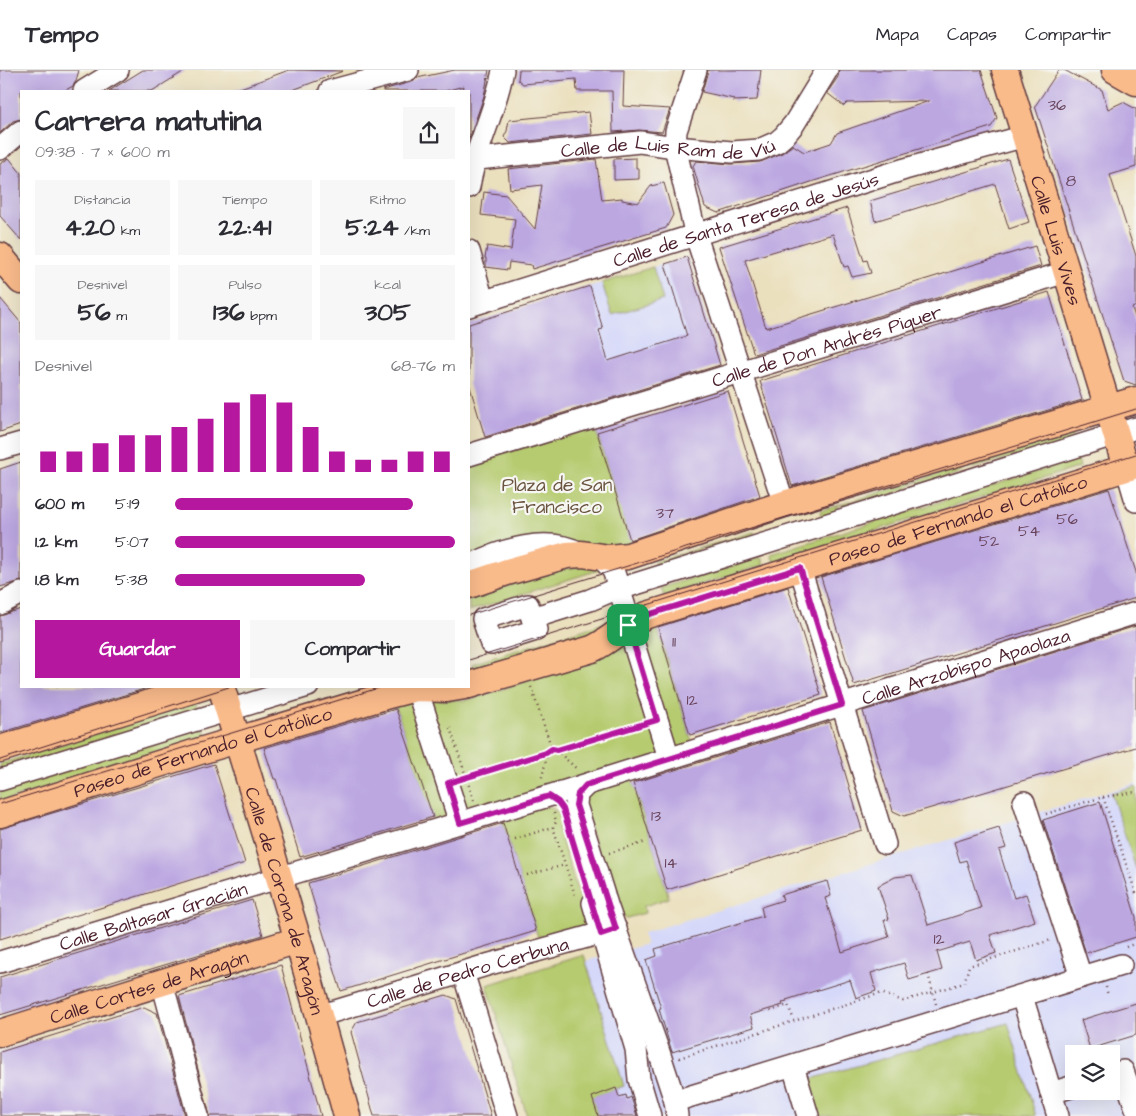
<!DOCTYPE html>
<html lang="es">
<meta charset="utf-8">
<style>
body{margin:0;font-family:"Architects Daughter",sans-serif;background:#f7f7f7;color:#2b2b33;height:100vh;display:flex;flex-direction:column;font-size:19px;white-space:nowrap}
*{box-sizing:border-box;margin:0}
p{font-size:16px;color:#7c7c81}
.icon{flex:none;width:28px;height:28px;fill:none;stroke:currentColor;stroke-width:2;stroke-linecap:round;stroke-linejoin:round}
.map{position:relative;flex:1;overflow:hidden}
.panel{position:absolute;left:20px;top:20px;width:450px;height:598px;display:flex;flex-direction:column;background:#fff;border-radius:0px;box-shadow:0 5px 20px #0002}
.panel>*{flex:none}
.tools{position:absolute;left:1065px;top:975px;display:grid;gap:10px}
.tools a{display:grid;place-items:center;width:55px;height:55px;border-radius:0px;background:#fff;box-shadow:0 5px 20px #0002;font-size:25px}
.pin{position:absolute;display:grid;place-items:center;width:42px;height:42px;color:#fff;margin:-21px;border-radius:10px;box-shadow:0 2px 8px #0006}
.round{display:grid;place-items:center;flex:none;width:52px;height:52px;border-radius:0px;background:#f7f7f7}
.head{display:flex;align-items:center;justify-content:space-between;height:85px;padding:0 15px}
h1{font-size:28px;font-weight:700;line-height:38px}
.metrics{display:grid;grid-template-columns:repeat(3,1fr);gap:8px;height:85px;padding:5px 15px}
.metrics div{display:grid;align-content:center;border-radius:0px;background:#f7f7f7;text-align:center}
.metrics b{font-size:25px;font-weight:700}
.metrics small{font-size:14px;font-weight:400}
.metrics p{font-size:14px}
.chart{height:140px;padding:10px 15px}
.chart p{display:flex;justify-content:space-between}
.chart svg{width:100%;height:90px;margin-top:5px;stroke:#b5179e;stroke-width:6}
.primary-button{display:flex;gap:10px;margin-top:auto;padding:10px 15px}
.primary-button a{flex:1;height:58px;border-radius:0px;background:#b5179e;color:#fff;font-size:20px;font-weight:700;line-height:58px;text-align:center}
.primary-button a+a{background:#f7f7f7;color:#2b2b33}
ul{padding:0 15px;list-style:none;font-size:16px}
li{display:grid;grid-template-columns:80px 60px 1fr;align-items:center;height:38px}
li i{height:12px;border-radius:6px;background:#b5179e}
header{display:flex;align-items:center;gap:30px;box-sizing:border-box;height:70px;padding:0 25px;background:#fff;border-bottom:1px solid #e1e1e2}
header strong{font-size:24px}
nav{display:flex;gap:28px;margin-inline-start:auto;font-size:18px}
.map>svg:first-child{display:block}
.built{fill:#d5d8f9;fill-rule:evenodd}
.green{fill:#b6cb6f;stroke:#80754d}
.building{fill:#bca7e1}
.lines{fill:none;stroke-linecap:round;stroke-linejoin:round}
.minor-casing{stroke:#623c41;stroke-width:24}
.major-casing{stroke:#623c41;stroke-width:29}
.path{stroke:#623c41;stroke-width:2.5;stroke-dasharray:1 4;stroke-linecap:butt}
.minor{stroke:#fff;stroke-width:21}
.major{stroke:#fabb8b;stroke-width:26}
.tram{stroke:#4a1f2b;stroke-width:1}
.route-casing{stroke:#fff;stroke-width:10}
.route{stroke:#b5179e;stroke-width:6}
.labels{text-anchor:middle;stroke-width:4.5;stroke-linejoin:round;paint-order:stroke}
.number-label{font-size:16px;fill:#664158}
.street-label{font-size:19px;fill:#4a1f2b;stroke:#f6f6f2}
.park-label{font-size:19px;fill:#6a533f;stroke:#f6f6f2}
</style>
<header>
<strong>Tempo</strong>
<nav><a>Mapa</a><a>Capas</a><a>Compartir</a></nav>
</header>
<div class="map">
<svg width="1136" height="1046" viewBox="0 0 1136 1046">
<rect width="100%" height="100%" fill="#f6f6f2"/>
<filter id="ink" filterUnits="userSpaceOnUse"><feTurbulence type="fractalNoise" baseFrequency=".02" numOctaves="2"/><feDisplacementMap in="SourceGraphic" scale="10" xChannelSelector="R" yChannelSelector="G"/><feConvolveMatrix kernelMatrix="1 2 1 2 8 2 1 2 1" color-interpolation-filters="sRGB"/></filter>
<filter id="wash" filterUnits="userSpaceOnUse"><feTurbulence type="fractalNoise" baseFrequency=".0096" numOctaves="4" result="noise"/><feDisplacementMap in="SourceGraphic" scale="20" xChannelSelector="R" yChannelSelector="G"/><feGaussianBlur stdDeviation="1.12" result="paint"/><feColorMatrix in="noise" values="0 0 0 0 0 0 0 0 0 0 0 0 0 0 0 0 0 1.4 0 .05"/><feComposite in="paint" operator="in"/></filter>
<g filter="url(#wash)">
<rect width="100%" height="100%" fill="#ebe0be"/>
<g class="built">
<path d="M687,187L720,295L601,332L584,279L585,218Z"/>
<path d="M1136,713V1046H527L487,915L584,885L586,891L632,878L646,874L643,863ZM1074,984H1111V1021H1074Z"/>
</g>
<g class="green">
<path d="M653,197L663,230L612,245L602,213Z"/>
<path d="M594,353L634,481L469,501V391Z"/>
<path d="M1072,363L1075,372L972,398L966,397L957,404L923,415L918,412L914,413L908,418L866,434L855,431L848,436L840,435L835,440L834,446L822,449L820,441Z"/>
<path d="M1078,389L1080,397L774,492L771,484Z"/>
<path d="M754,462L756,470L718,481L706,478L700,479L698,482H690L684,488L656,500L654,492Z"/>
<path d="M761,487L764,495L664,526L661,518Z"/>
<path d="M587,496L602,499L469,541V528L562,499Z"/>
<path d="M654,547L693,675L435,755L393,629L467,630L475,628L592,590Z"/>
<path d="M618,549L605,562L475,606L472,594Z"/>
<path d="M195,632L207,668L0,732V694Z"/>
<path d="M632,708L669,828L644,836L645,843L627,848L619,844L582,735L588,722Z"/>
<path d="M1136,716V799L1111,723Z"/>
<path d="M549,736L558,742L562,752L558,759L579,826L586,830L589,855L586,859L567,867L564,859L538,867L501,747Z"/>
<path d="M584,885L624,1016L593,1027L598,1046H527L487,915Z"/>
<path d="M1008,953L1036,1046H814L804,1011Z"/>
</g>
<g id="blocks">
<g class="building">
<path d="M0,0H79L76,11L73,16L64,21H21V49L13,51L0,63Z"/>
<path d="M143,0H186L152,21H109Z"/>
<path d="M289,0L343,1L290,21H235V20Z"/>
<path d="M455,0H489L484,26L469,69V21H463L464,16L445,21H383V20L411,12L417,8Z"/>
<path d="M519,0H624L623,36L670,39L662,62L639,60L613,62L612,21H577L576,9L523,14L518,10Z"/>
<path d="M708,0H761L757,30L733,31L734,29L702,22Z"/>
<path d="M839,0H981L997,48L991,57L814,111L718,143L705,137L693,96L696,91L731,94L760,92L782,83L793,75L804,82L831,73L837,63L929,31L847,33L844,36L827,23L838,7Z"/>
<path d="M1059,0H1064L1102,20L1108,39L1123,32L1136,39V97L1110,105L1136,186V236L1132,238L1136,250V315L1124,311L1035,36Z"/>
<path d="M589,42L592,64L510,73L504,67L507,61L509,50Z"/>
<path d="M9,88L21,103V170L0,146V94Z"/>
<path d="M636,88V98H639V109L614,110V89Z"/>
<path d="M596,89L602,130L622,128V130L638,133L651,116L664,113L673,145L666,158L532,199L531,195L509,192L508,200L486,197V188H485L487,176L511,180L515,149L481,145L484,122L506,125L535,159L542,115L510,119L508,99Z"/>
<path d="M1008,89L1029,152L1009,159L995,114L875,151L870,131Z"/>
<path d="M847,138L864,191L867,190L871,203L852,207L848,196L844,197L833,164L745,190L766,258L1035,176L1041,196L754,284L719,177Z"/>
<path d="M687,187L720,295L485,367L469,314V254L590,216L603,259L599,260L608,291L687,266L665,194Z"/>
<path d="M1049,222L1082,330L792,416L760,311Z"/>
<path d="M0,228L21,253V355L0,362Z"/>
<path d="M728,321L760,426L630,470L597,362Z"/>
<path d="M21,392V511L0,517V399Z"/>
<path d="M1109,419L1136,502V528L854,615L821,507Z"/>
<path d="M788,517L821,625L690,665L658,557Z"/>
<path d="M21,539V616H144V619L0,663V546Z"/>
<path d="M1136,556V677L904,746L893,741L863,641Z"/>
<path d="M396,639L433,747L300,787L276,709H274L264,678Z"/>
<path d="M830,652L862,760L667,820L633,713Z"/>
<path d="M214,694L245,793L0,869V759Z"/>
<path d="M1100,732L1136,847V867L1086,883L1043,750Z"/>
<path d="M503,753L536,861L341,921L308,813Z"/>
<path d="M999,758L1006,778L999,780L1014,828L1026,824L1035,851L990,865L996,883L976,890L970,872L937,882L942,900L909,910L904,893L871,903L876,921L856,928L850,910L786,930L787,932L782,933L783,935L750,945L754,957L672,982L659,939L661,938L646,890L657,886L655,879L763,846L761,837L783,830L781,825L827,811L831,826L825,828L842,882L889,867L884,850L889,849L878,816L895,807L912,805L928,855L981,838L966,790L960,792L954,772Z"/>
<path d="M252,830L263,865L0,945V907Z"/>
<path d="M281,895L321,1046H210L179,926Z"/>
<path d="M446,925L456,929L491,1046H374L351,962L357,952Z"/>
<path d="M1136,933V965L1090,979L1081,950Z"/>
<path d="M144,937L157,943L185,1046H0V982Z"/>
<path d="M616,1018L619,1027L626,1025L627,1029L631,1027L637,1046H598L592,1027Z"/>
</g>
</g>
</g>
<g filter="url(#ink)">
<use href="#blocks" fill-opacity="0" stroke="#623c41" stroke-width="1"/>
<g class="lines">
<g class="minor-casing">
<g id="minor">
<path d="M696,0L676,61L675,77L696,166L784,434"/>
<path d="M84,21L118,0"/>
<path d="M330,21L408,0"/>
<path d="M0,79L21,61"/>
<path id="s1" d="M469,90L640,72L675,77L732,82L759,80L777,72L784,66L794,54L827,0"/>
<path d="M469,117C475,77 496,41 503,0"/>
<path d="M469,181L483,231"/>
<path id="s2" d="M469,236L905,99L1025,66"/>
<path d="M0,379L21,373"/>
<path id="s3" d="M469,385L1066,202"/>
<path d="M1126,397L1136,431"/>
<path d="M600,487L613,500L625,537L624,548L615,565"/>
<path d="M469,496C501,480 546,465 580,483"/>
<path d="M800,498L885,774"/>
<path d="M626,517L1136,358"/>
<path d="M0,534L21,523"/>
<path d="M528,535L536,560L491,574L483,549Z"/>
<path d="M532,548L590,530L611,521"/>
<path d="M628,555L669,688"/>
<path d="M416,616L460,753"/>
<path d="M0,710L308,616"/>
<path d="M586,715L577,724L576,735L608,838L658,979L675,1031L677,1046"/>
<path d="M1024,732L1081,907"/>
<path d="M593,833L636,979L639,1009L650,1046"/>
<path id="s4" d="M0,892L565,721L1136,543"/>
<path d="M463,902L507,1046"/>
<path d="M162,912L198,1046"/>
<path d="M1022,926L1058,1046"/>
<path id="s5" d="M319,946L490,894L616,859"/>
<path d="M793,996L808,1046"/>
<path d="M1111,1005L1123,1001L1136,1038"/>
<path d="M1051,1023L1074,1016"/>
<path d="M675,1031L1121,895"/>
</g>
</g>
<g class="major-casing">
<g id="major">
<path id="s6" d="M1005,0L1126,397"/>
<path d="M1115,0L1136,12"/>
<path d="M0,186L21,211"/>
<path d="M469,515L507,502L567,485L582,484L609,488L628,486L784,434L1136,330"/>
<path id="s7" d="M469,615L592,579C612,570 626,553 647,545L1136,395"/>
<path id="s8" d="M221,616L298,870L347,1046"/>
<path d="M0,679L205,616"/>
<path id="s9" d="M0,744L200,681L385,626L416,618L447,619L465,616"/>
<path id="s10" d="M0,963L298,870"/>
</g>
</g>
<g class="path">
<path d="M531,617L552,679L547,686L541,711"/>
<path d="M450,658L474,731"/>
<path d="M555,680L641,654"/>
<path d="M556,680L578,700"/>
<path d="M466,708L548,682"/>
<path d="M1103,727L1136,722"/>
<path d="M554,743L556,752L553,757L576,828"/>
<path d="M1046,744L1103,727L1136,823"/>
<path d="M515,769L553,757"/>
<path d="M609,783L646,772"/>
<path d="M527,805L565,795"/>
<path d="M1126,877L1136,873"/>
<path d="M928,904L936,934"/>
<path d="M1106,917L1108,926"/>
<path d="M770,941L788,935L794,950"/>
<path d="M679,988L881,923L903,931L964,913L969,896L1051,870"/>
</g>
<use href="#minor" class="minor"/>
<use href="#major" class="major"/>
<g class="tram">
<path d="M469,545L1136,339"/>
<path d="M469,590L1136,384"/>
<path d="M0,690L232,616"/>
<path d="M0,734L385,616"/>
</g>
</g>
</g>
<g class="lines" filter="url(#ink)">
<g class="route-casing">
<path id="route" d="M800,498L842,635L586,715L578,724L576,735L616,859L601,864L563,739L558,732L549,726L460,753L448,713L546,683L552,679L557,680L657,650L628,555L647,545Z"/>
</g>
<use href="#route" class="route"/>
</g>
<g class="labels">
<g class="number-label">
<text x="1057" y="40">36</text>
<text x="1071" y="116">8</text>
<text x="665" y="448">37</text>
<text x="1067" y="454">56</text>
<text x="1029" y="466">54</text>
<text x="989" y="476">52</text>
<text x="674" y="577">11</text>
<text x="692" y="635">12</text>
<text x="656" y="751">13</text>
<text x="671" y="798">14</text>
<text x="939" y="874">12</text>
</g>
<g class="street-label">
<text dy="7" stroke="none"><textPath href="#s1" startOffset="200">Calle de Luis Ram de Viú</textPath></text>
<text dy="7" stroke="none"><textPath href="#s2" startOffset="290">Calle de Santa Teresa de Jesús</textPath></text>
<text dy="7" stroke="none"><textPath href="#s6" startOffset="178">Calle Luis Vives</textPath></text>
<text dy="7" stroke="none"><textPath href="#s3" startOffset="374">Calle de Don Andrés Piquer</textPath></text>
<text dy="7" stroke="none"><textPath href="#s7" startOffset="518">Paseo de Fernando el Católico</textPath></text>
<text dy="7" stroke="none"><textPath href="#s4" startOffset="1010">Calle Arzobispo Apaolaza</textPath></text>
<text dy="7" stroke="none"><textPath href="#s9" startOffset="212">Paseo de Fernando el Católico</textPath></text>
<text dy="7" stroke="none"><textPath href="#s8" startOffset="224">Calle de Corona de Aragón</textPath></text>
<text dy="7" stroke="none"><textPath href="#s4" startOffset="160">Calle Baltasar Gracián</textPath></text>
<text dy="7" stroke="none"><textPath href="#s5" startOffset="155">Calle de Pedro Cerbuna</textPath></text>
<text dy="7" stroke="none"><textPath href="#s10" startOffset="156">Calle Cortes de Aragón</textPath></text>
</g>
<g class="park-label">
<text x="557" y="421">Plaza de San<tspan x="557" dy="22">Francisco</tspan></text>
</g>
</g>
</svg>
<div class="tools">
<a><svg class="icon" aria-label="layers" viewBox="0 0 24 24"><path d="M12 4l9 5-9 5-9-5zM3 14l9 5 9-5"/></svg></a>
</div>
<div class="pin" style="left:628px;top:555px;background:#1e9e55"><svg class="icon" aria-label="arrive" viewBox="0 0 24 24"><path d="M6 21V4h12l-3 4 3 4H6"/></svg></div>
<section class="panel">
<div class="head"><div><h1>Carrera matutina</h1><p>09:38 · 7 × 600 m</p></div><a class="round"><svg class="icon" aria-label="share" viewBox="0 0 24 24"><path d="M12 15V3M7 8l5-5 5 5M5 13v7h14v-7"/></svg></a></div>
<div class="metrics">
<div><p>Distancia</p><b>4.20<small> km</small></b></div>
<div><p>Tiempo</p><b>22:41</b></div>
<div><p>Ritmo</p><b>5:24<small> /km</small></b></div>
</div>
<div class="metrics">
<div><p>Desnivel</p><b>56<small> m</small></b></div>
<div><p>Pulso</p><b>136<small> bpm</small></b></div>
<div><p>kcal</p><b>305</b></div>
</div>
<div class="chart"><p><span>Desnivel</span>68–76 m</p>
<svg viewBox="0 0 160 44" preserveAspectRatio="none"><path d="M5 44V34M15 44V34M25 44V30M35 44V26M45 44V26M55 44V22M65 44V18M75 44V10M85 44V6M95 44V10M105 44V22M115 44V34M125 44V38M135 44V38M145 44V34M155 44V34"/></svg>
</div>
<ul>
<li><b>600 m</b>5:19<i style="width:85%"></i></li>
<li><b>1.2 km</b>5:07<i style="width:100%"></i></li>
<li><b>1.8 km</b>5:38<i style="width:68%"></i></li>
</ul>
<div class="primary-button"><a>Guardar</a><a>Compartir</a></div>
</section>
</div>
